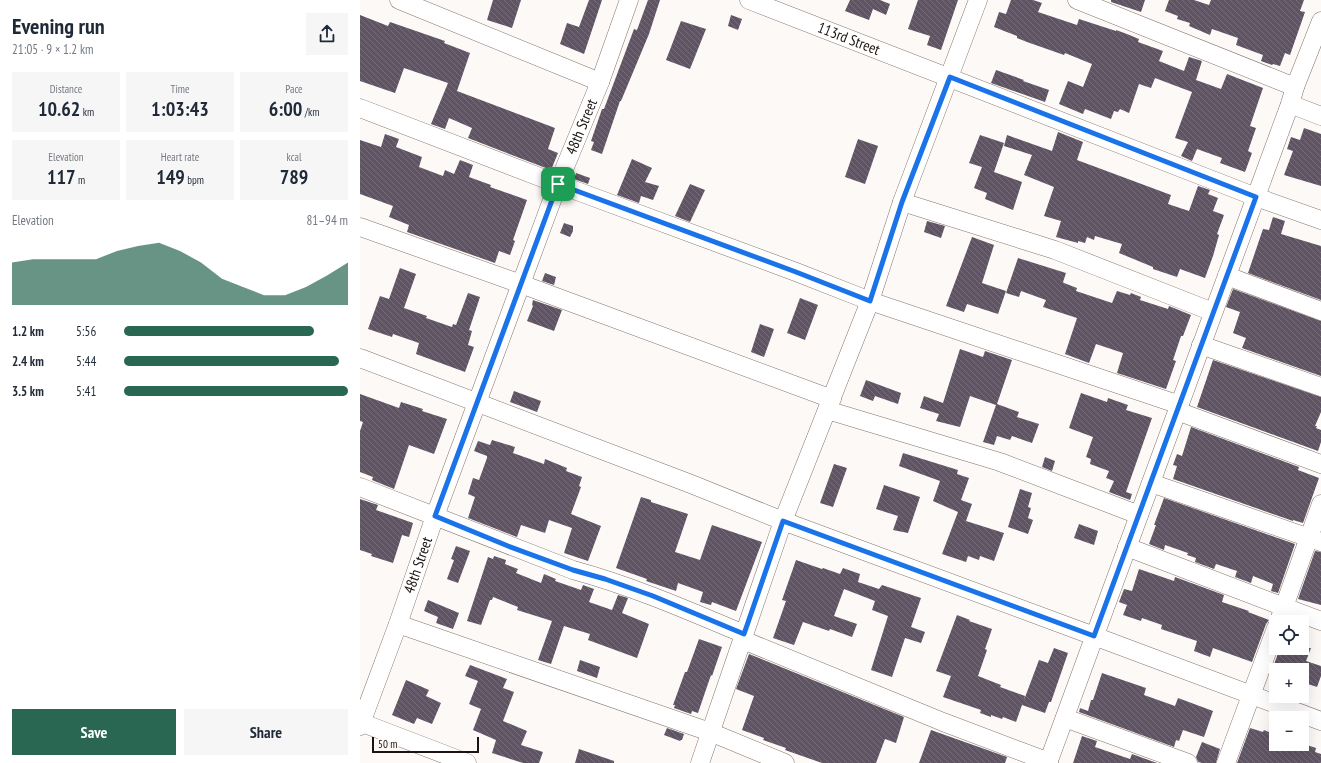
<!DOCTYPE html>
<meta charset="utf-8">
<style>
body{margin:0;font-family:"PT Sans Narrow",sans-serif;background:#f6f6f7;color:#1f2937;height:100vh;display:flex;flex-direction:column;font-size:15px;white-space:nowrap}
*{box-sizing:border-box;margin:0}
p{font-size:13px;color:#747a83}
.icon{flex:none;width:22px;height:22px;fill:none;stroke:currentColor;stroke-width:2;stroke-linecap:round;stroke-linejoin:round}
.map{position:relative;flex:1;overflow:hidden}
.sheet{display:flex;flex-direction:column;background:#fff;width:360px}
.sheet>*{flex:none}
.fabs{position:absolute;left:909px;top:615px;display:grid;gap:8px}
.fabs a{display:grid;place-items:center;width:40px;height:40px;border-radius:0px;background:#fff;box-shadow:0 4px 16px #0002;font-size:20px}
.scale{position:absolute;left:12px;bottom:10px;width:107px;box-sizing:border-box;padding-left:4px;border:2px solid #1a130f;border-top:0;font-size:11px;line-height:14px;white-space:nowrap;color:#1a130f;-webkit-text-stroke:3px #fdf9f7;paint-order:stroke}
.pin{position:absolute;display:grid;place-items:center;width:34px;height:34px;color:#fff;margin:-17px;border-radius:8px;box-shadow:0 2px 6px #0006}
.round{display:grid;place-items:center;flex:none;width:42px;height:42px;border-radius:0px;background:#f6f6f7}
.summary{display:flex;align-items:center;justify-content:space-between;height:68px;padding:0 12px}
h1{font-size:22px;font-weight:700;line-height:30px}
.stats{display:grid;grid-template-columns:repeat(3,1fr);gap:6px;height:68px;padding:4px 12px}
.stats div{display:grid;align-content:center;border-radius:0px;background:#f6f6f7;text-align:center}
.stats b{font-size:20px;font-weight:700}
.stats small{font-size:11px;font-weight:400}
.stats p{font-size:11px}
.chart{height:112px;padding:8px 12px}
.chart p{display:flex;justify-content:space-between}
.chart svg{width:100%;height:72px;margin-top:4px;fill:#296753;opacity:.7}
.button{display:flex;gap:8px;margin-top:auto;padding:8px 12px}
.button a{flex:1;height:46px;border-radius:0px;background:#296753;color:#fff;font-size:16px;font-weight:700;line-height:46px;text-align:center}
.button a+a{background:#f6f6f7;color:#1f2937}
ul{padding:0 12px;list-style:none;font-size:13px}
li{display:grid;grid-template-columns:64px 48px 1fr;align-items:center;height:30px}
li i{height:10px;border-radius:5px;background:#296753}
main{display:flex;flex:1;min-height:0}
.map>svg:first-child{display:block}
.building{fill:url(#building-back-hatch)}
.lines{fill:none;stroke-linecap:round;stroke-linejoin:round}
.minor-casing{stroke:#87746b;stroke-width:19}
.minor{stroke:#fff;stroke-width:18}
.route-casing{stroke:#fff;stroke-width:8}
.route{stroke:#1a73e8;stroke-width:5}
.labels{text-anchor:middle;stroke-width:4;stroke-linejoin:round;paint-order:stroke}
.street-label{font-size:15px;fill:#1a130f;stroke:#fdf9f7}
</style>
<main>
<section class="sheet">
<div class="summary"><div><h1>Evening run</h1><p>21:05 · 9 × 1.2 km</p></div><a class="round"><svg class="icon" aria-label="share" viewBox="0 0 24 24"><path d="M12 15V3M7 8l5-5 5 5M5 13v7h14v-7"/></svg></a></div>
<div class="stats">
<div><p>Distance</p><b>10.62<small> km</small></b></div>
<div><p>Time</p><b>1:03:43</b></div>
<div><p>Pace</p><b>6:00<small> /km</small></b></div>
</div>
<div class="stats">
<div><p>Elevation</p><b>117<small> m</small></b></div>
<div><p>Heart rate</p><b>149<small> bpm</small></b></div>
<div><p>kcal</p><b>789</b></div>
</div>
<div class="chart"><p><span>Elevation</span>81–94 m</p>
<svg viewBox="0 0 160 44" preserveAspectRatio="none"><path d="M0 44V18L10 16L20 16L30 16L40 16L50 11L60 8L70 6L80 11L90 18L100 28L110 33L120 38L130 38L140 33L150 26L160 18V44z"/></svg>
</div>
<ul>
<li><b>1.2 km</b>5:56<i style="width:85%"></i></li>
<li><b>2.4 km</b>5:44<i style="width:96%"></i></li>
<li><b>3.5 km</b>5:41<i style="width:100%"></i></li>
</ul>
<div class="button"><a>Save</a><a>Share</a></div>
</section>
<div class="map">
<svg width="961" height="763" viewBox="0 0 961 763">
<defs>
<pattern id="building-back-hatch" width="6" height="6" patternUnits="userSpaceOnUse"><rect width="6" height="6" fill="#5f5464"/><path d="M-1 5l2 2M0 0l6 6M5-1l2 2" fill="none" stroke="#766d79"/></pattern>
</defs>
<rect width="100%" height="100%" fill="#fdf9f7"/>
<g class="building">
<path d="M133,0H161L152,28L127,20Z"/>
<path d="M229,0H242L224,54L200,44L207,23L219,27Z"/>
<path d="M288,0H300L289,34L261,101H260L242,154L231,150L234,142L231,141L242,109H244L274,29L277,30Z"/>
<path d="M490,0H520L530,4L526,15L513,9L509,20L485,11Z"/>
<path d="M558,0H598L581,50L567,45L570,36L548,29Z"/>
<path d="M651,0H673L682,3L678,12L717,25L719,19L756,31V30L767,34L779,39L778,42L803,51L799,61L824,71L829,57L842,61L836,80L861,89L867,74L903,88L890,126L896,128L888,151L892,153L885,172L860,163L862,158L837,149L832,161L821,156L828,142L815,138L832,92L795,78L791,88L779,84L769,113L760,109L758,112L754,111L751,119L725,109L723,114L699,104L708,81L723,87L732,64L705,53L704,55L667,42L657,38V36L634,27L639,12L646,14Z"/>
<path d="M751,0H785L781,12L751,2Z"/>
<path d="M809,0H834L849,5L851,0H944L940,11L945,12L930,55L925,53L920,66L913,64L912,65L901,61L903,55L876,45L878,38L852,29L850,35L829,26L830,23L817,19L818,16L805,11Z"/>
<path d="M0,15L28,26L30,22L85,41L84,43L110,53L97,91L195,128L188,149L198,153L191,170L108,138L112,128L89,118L85,129L71,124L88,83L44,68L35,93L0,81Z"/>
<path d="M371,15L382,19L378,30L368,26Z"/>
<path d="M321,21L346,29L330,69L306,60Z"/>
<path d="M636,70L664,80L663,81L689,90L685,102L631,83Z"/>
<path d="M944,128L961,134V186L924,175L933,151L927,149L931,137L940,140Z"/>
<path d="M698,132L723,142L717,160L811,195L808,204L829,211L838,186L850,190L848,194L858,198L853,211L864,215L857,234L859,235L853,256L845,278L820,269L817,277L793,269V267L759,253L762,244L735,236L734,240L727,237L725,243L718,241V243L696,237L701,221L684,216L694,187L664,175L672,155L644,146L647,135L692,151Z"/>
<path d="M25,134L39,139L36,147L62,157L59,167L83,176L85,170L94,174L100,160L113,165L109,177L131,185L130,187L167,200L153,240L155,241L150,255L139,251L135,263L47,232L49,225L29,217L33,206L0,194V140L21,147Z"/>
<path d="M620,135L644,143L634,172L662,182L653,210L625,199L627,193L614,188L622,167L609,163Z"/>
<path d="M498,139L518,146L505,184L485,177Z"/>
<path d="M272,159L292,168L285,182L299,186L293,200L281,196L279,203L257,195Z"/>
<path d="M216,173L230,178L228,184L214,179Z"/>
<path d="M330,184L345,190L330,222L315,216Z"/>
<path d="M913,217L925,221L921,234L961,246V300L888,273L903,229L909,230Z"/>
<path d="M567,221L585,226L581,238L564,232Z"/>
<path d="M204,223L213,226V231L210,237L200,233Z"/>
<path d="M612,237L634,245L622,283L646,291L638,314L607,304L604,312L586,306Z"/>
<path d="M658,258L706,273L703,282L704,283L717,288L716,291L752,303L757,291L770,295L771,293L781,297L780,300L808,309L809,306L831,315L823,336H821L813,360L816,361L806,389L757,373L763,353L736,344L729,363L705,354L717,318L683,307L686,300L661,291L659,297L646,293Z"/>
<path d="M40,268L56,274L44,308L67,316L66,318L92,327L93,324L96,325L108,293L120,297L109,330L112,331L108,345L114,347L105,372L56,354L59,343L33,334L32,337L8,329L20,296L29,299Z"/>
<path d="M185,273L196,277L194,285L182,281Z"/>
<path d="M873,289L961,321V376L882,348L886,338L873,333L880,312L866,307Z"/>
<path d="M440,298L458,305L445,340L427,333Z"/>
<path d="M173,300L202,310L194,331L167,321L173,306L172,305Z"/>
<path d="M400,324L414,329L404,357L391,352Z"/>
<path d="M600,349L623,357L625,351L652,360L637,404L659,412L657,417L679,424L672,443L652,436L650,440L637,436L634,445L623,442L636,405L610,396L600,427L576,421L579,414L560,408L564,396L583,403Z"/>
<path d="M853,360L961,397V412L955,426H957L956,428L961,430V442L958,451L837,407Z"/>
<path d="M506,380L541,393L538,404L515,396L513,401L500,396Z"/>
<path d="M154,391L181,401L177,412L150,402Z"/>
<path d="M721,393L747,402L748,398L768,405L766,410L792,418L766,492L772,494L770,500L749,492L754,481L746,478L749,471L730,464L731,459L726,457L733,437L709,428Z"/>
<path d="M0,394L39,408L41,402L63,409L62,411L87,419L74,454L49,445L34,489L12,480L13,477L0,472V431L3,422L0,421Z"/>
<path d="M831,427L939,467L938,470L959,478L943,523L933,520V521L813,479L817,466L813,465L817,454L822,456Z"/>
<path d="M132,440L155,447L153,453L184,464L185,459L207,468L206,471L222,477L219,486L221,487L211,514L241,526L228,561L204,553L212,528L189,520L185,533L161,525L157,537L108,518L115,497L108,494L113,478L119,480L127,458V456L114,451L118,441L130,445Z"/>
<path d="M543,453L598,470L597,474L609,478L601,500L612,504L606,521L644,533L634,561L620,556L619,560L608,556L606,562L582,554L598,512L573,501L580,481L539,466Z"/>
<path d="M685,457L695,461L692,471L682,467Z"/>
<path d="M474,464L487,468L473,507L460,503Z"/>
<path d="M524,485L560,497L548,533L533,530L538,516L516,509Z"/>
<path d="M660,489L672,493L668,507L671,508L668,518L673,520L668,534L648,527Z"/>
<path d="M281,497L291,500V502L328,514L315,552L340,560L352,525L402,542L376,611L352,602L351,605L340,602L343,592L318,583L316,591L286,581L287,579L256,568Z"/>
<path d="M804,498L935,544L918,593L911,591L913,584L893,576L891,583L875,577L877,571L856,564L854,569L835,562L836,558L827,555L828,553L805,545L804,550L789,544L796,525H794Z"/>
<path d="M0,499L18,505L16,510L53,523L49,537L42,535L33,563L11,556L12,554L0,550Z"/>
<path d="M719,524L738,531L734,545L714,538Z"/>
<path d="M96,546L110,551L98,583L87,579L94,560L91,559Z"/>
<path d="M955,551L961,552V605L938,599Z"/>
<path d="M134,556L146,560L145,564L158,569L156,573L181,583L184,574L196,579L195,581L221,590L223,585L234,589L229,602L252,610L258,595L268,598L262,613L289,624L277,658L228,640L230,634L204,626L191,664L178,660L192,621L157,610L158,607L133,597L132,600H130L121,625L107,621L128,557L133,559Z"/>
<path d="M436,560L462,569L463,568L480,574L483,568L500,574L498,582L519,589L522,585L561,598L551,627L565,632L561,643L545,638L532,677L511,670L528,616L512,610L515,601L484,589L474,616L497,624L492,637L470,629L469,631L443,622L434,645L413,638L426,601L422,600Z"/>
<path d="M779,569L814,581L815,577L864,595L862,602L889,611L888,612L909,620L906,624L892,662L853,648L850,657L834,651L837,641L801,629L802,625L782,618L781,621L763,615L767,605L759,602L764,589L772,591Z"/>
<path d="M68,600L99,613L93,629L76,623L78,617L64,611Z"/>
<path d="M597,615L610,620L609,621L632,629L625,649L627,650L618,676L641,685L640,687L665,696L664,700L679,660L688,663L694,648L708,653L691,702H689L685,713L662,705L656,722L643,717L642,719L631,715V717L620,713L621,710L583,697L591,676L576,671Z"/>
<path d="M339,639L362,647L352,676L351,675L338,713L332,711L331,714L314,708L315,705H313L325,672H327Z"/>
<path d="M920,648H951L946,661L961,666V670H960H961V676L957,687L942,682V670H912Z"/>
<path d="M389,654L544,717L536,743L525,739L516,763H462L425,750L426,748L403,740L404,738L382,730L394,696L376,689Z"/>
<path d="M220,660L240,667L237,678L217,671Z"/>
<path d="M110,665L147,679L143,688L154,692L143,721L167,731L161,745L183,752L179,763H163L132,753L136,740L113,730L121,709L109,704L118,681L105,676Z"/>
<path d="M742,673L786,688L784,695L815,706L818,698L853,711L844,737L823,730L819,741L816,740L814,747L719,712L720,708L728,711L731,700H733Z"/>
<path d="M46,680L69,690L66,696L81,703L72,724L57,718L54,724L32,715Z"/>
<path d="M307,728L324,734L322,740H321L320,741L304,735Z"/>
<path d="M890,728L903,732L904,730L916,735V744H944L956,748L955,752L961,754V763H877Z"/>
<path d="M571,730L647,757L645,763H559Z"/>
<path d="M722,736L737,741L735,747L770,759L772,754L797,763H713Z"/>
<path d="M842,742L860,749L856,763H842L838,762L836,757Z"/>
<path d="M219,749L254,761V763H215Z"/>
</g>
<g class="lines">
<g class="minor-casing">
<g id="minor">
<path d="M39,0L240,82"/>
<path id="s1" d="M389,0L896,197L961,220"/>
<path d="M717,0L935,87"/>
<path d="M930,104L961,116"/>
<path d="M0,108L198,184L436,272L510,301L820,405"/>
<path d="M542,202L695,250L853,312"/>
<path d="M0,227L161,284L472,399"/>
<path d="M867,276L961,311"/>
<path d="M841,345L961,387"/>
<path d="M0,358L331,484L423,521L734,636L961,721"/>
<path d="M467,410L640,462L779,515"/>
<path d="M817,411L961,464"/>
<path d="M791,483L961,542"/>
<path d="M0,487L213,570C272,586 327,610 384,634"/>
<path d="M767,547L961,621"/>
<path d="M920,618L961,504"/>
<path d="M38,624L350,732L425,763"/>
<path d="M383,640L583,722L689,762"/>
<path d="M705,718L828,763"/>
<path d="M0,722L107,763"/>
<path id="s2" d="M0,726L38,624L75,516L198,184L240,82L269,0"/>
<path d="M340,763L423,521L510,301L542,202L618,0"/>
<path d="M688,763L930,104L935,87L961,21"/>
<path d="M866,763L916,628"/>
</g>
</g>
<use href="#minor" class="minor"/>
</g>
<g class="lines">
<g class="route-casing">
<path id="route" d="M590,77L896,197L734,636L423,521L384,634L293,596L245,579L213,570L148,546L75,516L198,184L436,272L510,301L542,202Z"/>
</g>
<use href="#route" class="route"/>
</g>
<g class="labels">
<g class="street-label">
<text dy="5" stroke="none"><textPath href="#s1" startOffset="107">113rd Street</textPath></text>
<text dy="5" stroke="none"><textPath href="#s2" startOffset="639">48th Street</textPath></text>
<text dy="5" stroke="none"><textPath href="#s2" startOffset="171">48th Street</textPath></text>
</g>
</g>
</svg>
<div class="fabs">
<a><svg class="icon" aria-label="locate" viewBox="0 0 24 24"><circle cx="12" cy="12" r="6"/><path d="M12 2v4M12 18v4M2 12h4M18 12h4"/></svg></a>
<a>+</a>
<a>−</a>
</div>
<div class="scale">50 m</div>
<div class="pin" style="left:198px;top:184px;background:#1e9e55"><svg class="icon" aria-label="arrive" viewBox="0 0 24 24"><path d="M6 21V4h12l-3 4 3 4H6"/></svg></div>
</div>
</main>
